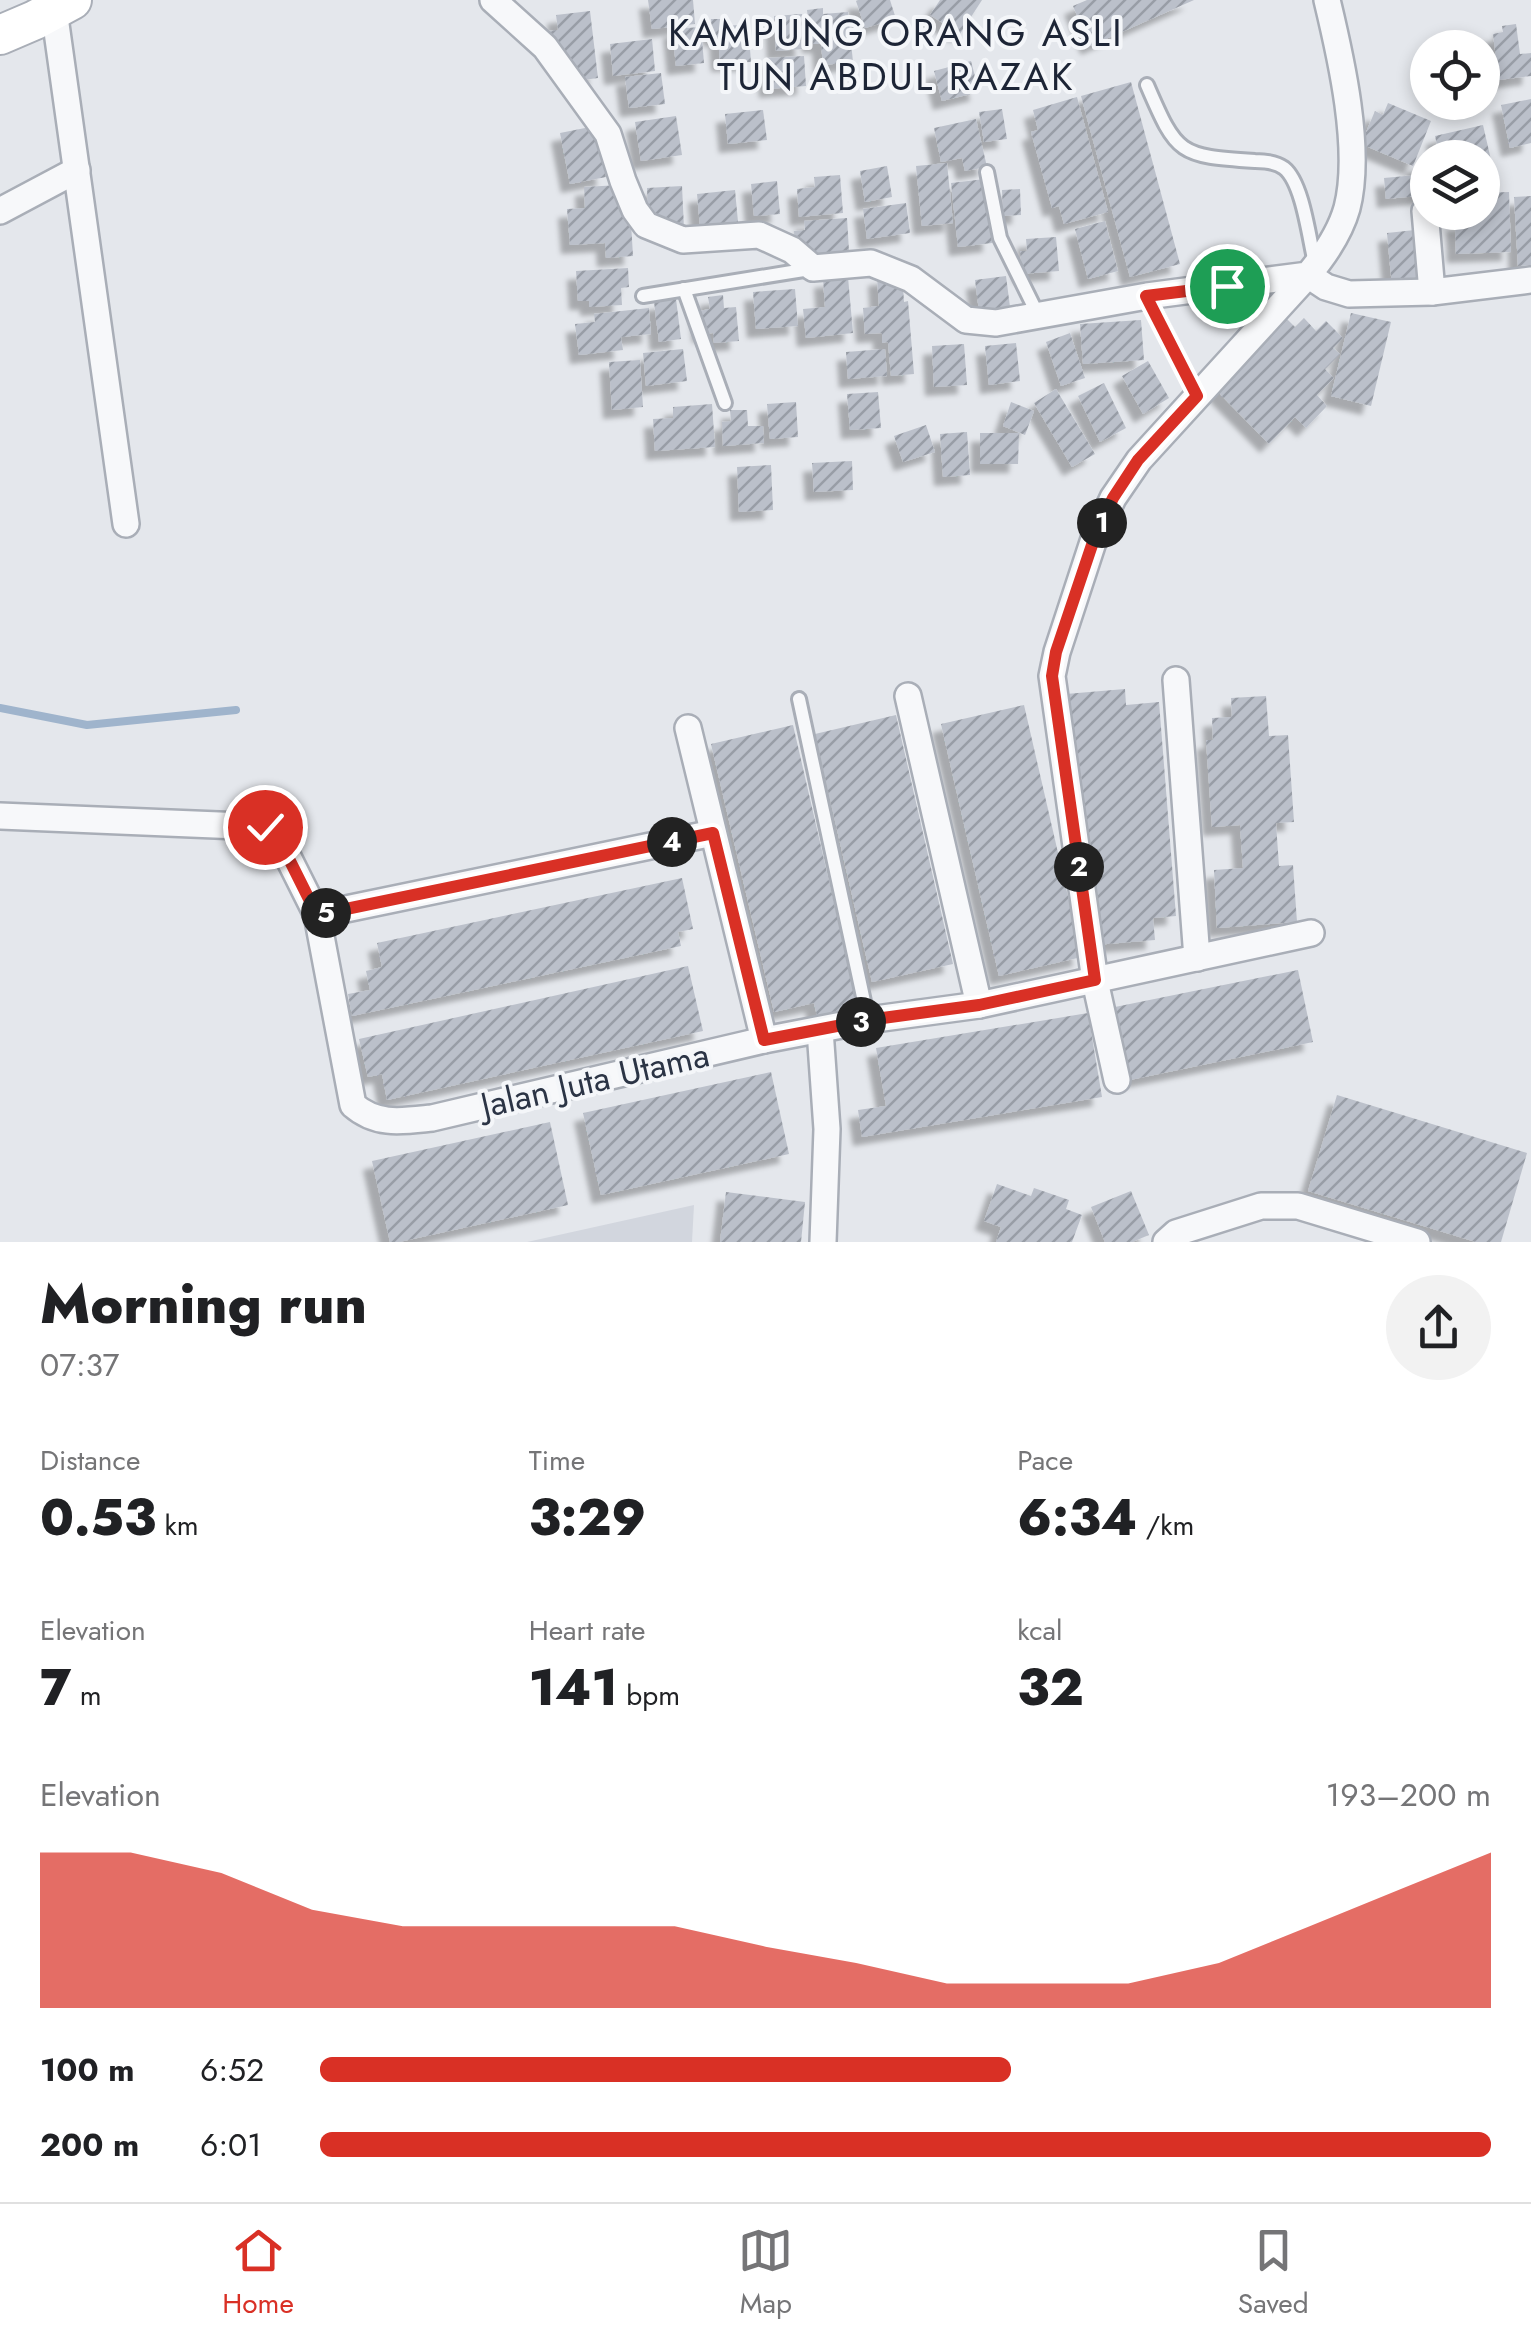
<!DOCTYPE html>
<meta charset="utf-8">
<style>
body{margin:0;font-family:Jost,sans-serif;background:#f2f2f2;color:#202124;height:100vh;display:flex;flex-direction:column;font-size:38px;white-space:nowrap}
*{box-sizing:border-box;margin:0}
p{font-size:32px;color:#757577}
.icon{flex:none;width:55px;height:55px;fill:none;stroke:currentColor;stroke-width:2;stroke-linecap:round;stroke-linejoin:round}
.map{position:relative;height:1242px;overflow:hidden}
.sheet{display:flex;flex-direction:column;background:#fff;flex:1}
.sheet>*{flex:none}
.buttons{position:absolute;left:1410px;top:30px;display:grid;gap:20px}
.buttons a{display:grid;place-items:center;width:90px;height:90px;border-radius:50%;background:#fff;box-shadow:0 5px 15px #0003;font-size:50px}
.pin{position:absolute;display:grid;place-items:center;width:85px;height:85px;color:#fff;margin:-42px;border:5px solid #fff;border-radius:50%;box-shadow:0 2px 10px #0007}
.km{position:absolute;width:50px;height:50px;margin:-25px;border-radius:50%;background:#222;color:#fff;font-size:28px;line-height:50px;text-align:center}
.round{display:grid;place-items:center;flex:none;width:105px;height:105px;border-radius:52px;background:#f2f2f2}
.overview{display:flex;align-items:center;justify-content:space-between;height:170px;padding:0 40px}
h1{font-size:55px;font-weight:800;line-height:75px}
.figures{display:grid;grid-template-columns:repeat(3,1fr);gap:15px;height:170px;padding:10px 40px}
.figures div{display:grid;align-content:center}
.figures b{font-size:50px;font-weight:800}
.figures small{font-size:28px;font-weight:400}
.figures p{font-size:28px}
.chart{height:280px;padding:20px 40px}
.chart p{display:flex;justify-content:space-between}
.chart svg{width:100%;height:180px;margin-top:10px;fill:#d93025;opacity:.7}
ul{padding:0 40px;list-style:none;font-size:32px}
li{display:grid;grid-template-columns:160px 120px 1fr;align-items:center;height:75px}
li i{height:25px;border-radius:12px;background:#d93025}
.tab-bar{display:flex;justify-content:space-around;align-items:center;height:140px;border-top:2px solid #e0e0e0;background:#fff;font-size:28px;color:#757577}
.tab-bar a{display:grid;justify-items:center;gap:5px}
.tab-bar .on{color:#d93025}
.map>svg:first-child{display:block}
.built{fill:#d2d6de}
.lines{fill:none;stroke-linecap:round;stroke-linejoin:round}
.stream{stroke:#9fb4cc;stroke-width:8}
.building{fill:url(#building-hatch);filter:url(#shadow)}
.lane-casing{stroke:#a9aeb7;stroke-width:18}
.street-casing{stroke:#a9aeb7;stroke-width:30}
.secondary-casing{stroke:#a9aeb7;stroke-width:42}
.lane{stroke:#f7f8fa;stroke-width:12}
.street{stroke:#f7f8fa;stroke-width:25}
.secondary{stroke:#fff;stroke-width:38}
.route-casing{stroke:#fff;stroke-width:20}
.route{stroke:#d93025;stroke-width:12}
.labels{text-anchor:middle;stroke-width:8;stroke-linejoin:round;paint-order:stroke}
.street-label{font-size:35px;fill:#2b3445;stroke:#f4f6f9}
.neighbourhood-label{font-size:38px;letter-spacing:2.5px;fill:#1d2536;stroke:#f4f6f9}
</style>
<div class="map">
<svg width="1531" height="1242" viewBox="0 0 1531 1242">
<defs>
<pattern id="building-hatch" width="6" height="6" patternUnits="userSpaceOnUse" patternTransform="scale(2.5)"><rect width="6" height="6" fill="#bbc0ca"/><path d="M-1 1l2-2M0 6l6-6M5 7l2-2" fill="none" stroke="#989da6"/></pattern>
<filter id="shadow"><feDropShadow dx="-9" dy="9" stdDeviation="2.5" flood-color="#0004"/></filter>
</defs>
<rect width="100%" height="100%" fill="#e4e7ec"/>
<path class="built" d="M694,1205L692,1242H527Z"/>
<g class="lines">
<path class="stream" d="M0,708L87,725L236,710"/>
</g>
<g class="building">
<path d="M648,0H693L695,24L652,29Z"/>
<path d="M858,0H890L896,19L865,28L856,1Z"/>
<path d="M940,0H982L960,34L930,15Z"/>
<path d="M1087,0H1194L1090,46L1073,6Z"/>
<path d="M823,8V14L848,12L853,62L823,65L821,44H811L807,10Z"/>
<path d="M590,11L598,78L576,81L574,62L561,63L551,53L549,31L558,30L556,15Z"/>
<path d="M802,14L804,49L776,51L774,16Z"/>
<path d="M711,19H726V26L738,25L739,36H749L751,62L720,63L718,37L712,38Z"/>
<path d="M1516,24L1520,54L1531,53V76L1490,81L1487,60L1496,58L1493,34L1503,32L1502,26Z"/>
<path d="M701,27L704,63L676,66L672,29Z"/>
<path d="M652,39L655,71L613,76L610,44Z"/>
<path d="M804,56L806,86L768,89L766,58Z"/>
<path d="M971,61L979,92L942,101L934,71Z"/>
<path d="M661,73L665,104L629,108L625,77Z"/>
<path d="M1131,82L1180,264L1130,277L1081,96Z"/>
<path d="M1077,97L1108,212L1064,224L1059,206L1052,208L1031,132L1038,130L1033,110Z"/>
<path d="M1531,99V143L1510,148L1501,105Z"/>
<path d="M1388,103L1431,121L1413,166L1361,144L1375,111L1383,115Z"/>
<path d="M1002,109L1007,139L984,142L979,112Z"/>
<path d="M763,110L767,140L728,144L725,114Z"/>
<path d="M676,116L682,155L641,161L635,122Z"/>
<path d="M976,119L987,167L965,171L962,158L941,162L934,128Z"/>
<path d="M1483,125L1494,173L1482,176V158H1440L1435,136Z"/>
<path d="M595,126L606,177L570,184L560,133Z"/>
<path d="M947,163L953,223L922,226L916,166Z"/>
<path d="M1428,163V195L1386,199L1384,178L1416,175L1415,164Z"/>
<path d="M887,166L892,197L865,202L860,171Z"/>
<path d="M840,175L843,213L799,217L797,189L815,187L814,177Z"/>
<path d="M985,179L992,243L958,247L951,183Z"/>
<path d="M777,181L780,214L754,216L751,184Z"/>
<path d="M620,185L630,206L633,256L606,258L605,243L570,245L567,209L585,208L584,187Z"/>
<path d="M682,186L684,228L648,217L647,188Z"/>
<path d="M1020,189L1021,215L1003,216L1002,190Z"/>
<path d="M735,190L738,222L700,226L697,194Z"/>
<path d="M1509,192L1511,252L1456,254L1455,222L1476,221L1475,212H1482V193Z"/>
<path d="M1531,196V265L1518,266L1514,197Z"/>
<path d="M906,203L910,233L867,239L863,209Z"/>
<path d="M847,218L849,251L806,254L795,247L794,231L805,230L804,221Z"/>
<path d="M1105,221L1118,271L1088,279L1075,229Z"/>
<path d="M1415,230L1421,284L1392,287L1387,233Z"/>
<path d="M1056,237L1059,271L1022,274L1020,251H1027L1026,239Z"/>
<path d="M628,268L629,287L621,288L622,305L589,307V301H578L576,271Z"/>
<path d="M892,275L893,288L903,287L904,302L908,301L914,374L891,376L888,342L882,343V333L865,334L863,308L879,306L877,277Z"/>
<path d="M1006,276L1010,307L979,311L975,280Z"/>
<path d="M848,277L853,333L806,338L803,309L825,307L823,279Z"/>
<path d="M795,289L798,326L756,329L753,292Z"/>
<path d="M723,295L724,308L736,307L739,341L714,343L713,333L701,334L699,311L710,309L708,297Z"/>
<path d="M676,299L681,339L659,342L654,302Z"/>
<path d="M649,308L651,334L621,337L623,350L579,355L575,324L595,322L594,314Z"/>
<path d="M1351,313L1391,322L1371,406L1331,396Z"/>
<path d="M1286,318L1295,327L1304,318L1316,331L1326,321L1343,338L1333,348L1340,354L1325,369L1334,378L1317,395L1327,406L1306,428L1295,417L1269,444L1215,389Z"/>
<path d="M1141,320L1144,360L1083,364L1080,324Z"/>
<path d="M1070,333L1085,378L1061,386L1046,342Z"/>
<path d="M1016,343L1020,381L989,385L985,346Z"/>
<path d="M964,344L967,385L934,387L932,346Z"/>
<path d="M683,349L687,381L646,386L643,353Z"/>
<path d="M885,349L887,376L848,379L846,352Z"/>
<path d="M640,360L643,407L612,410L609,362Z"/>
<path d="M1148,361L1169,398L1143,414L1122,376Z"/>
<path d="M1104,383L1126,428L1100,442L1078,396Z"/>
<path d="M1056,389L1095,454L1072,467L1034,403Z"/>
<path d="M878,392L881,428L850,430L847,394Z"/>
<path d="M796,402L798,437L770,439L767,404Z"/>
<path d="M1011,402L1034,411L1025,435L1003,426Z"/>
<path d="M712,404L715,447L655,451L653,419L673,418V407Z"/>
<path d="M730,410H747L748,426H763L764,443L723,446L722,422L731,421Z"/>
<path d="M926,425L935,452L903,462L894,436Z"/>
<path d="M967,432L970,475L943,477L940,434Z"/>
<path d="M980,433H1019L1018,464H980Z"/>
<path d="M852,461L853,490L814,492L812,463Z"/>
<path d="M771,465L773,510L739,512L737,467Z"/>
<path d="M1125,689L1126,705L1159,702L1176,916L1153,918L1155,940L1095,945L1081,773L1072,774L1066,694Z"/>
<path d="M1266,696L1269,736L1288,735L1294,822L1276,823L1279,866L1293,865L1297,922L1217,928L1214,870L1243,868L1240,825L1212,827L1206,740H1213L1212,718L1232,717L1231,698Z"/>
<path d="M1024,705L1082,957L999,976L941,724Z"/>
<path d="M896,715L953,964L872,982L815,734Z"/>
<path d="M793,725L859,1011L818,1020L814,1003L774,1012L711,744Z"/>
<path d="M682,878L693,929L678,932L681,946L352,1016L348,994L370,990L366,971L382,967L377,943Z"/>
<path d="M688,966L703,1031L387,1100L382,1074L368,1077L359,1039Z"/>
<path d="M1298,970L1313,1042L1125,1081L1110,1008Z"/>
<path d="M1088,1013L1102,1097L862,1137L858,1110L886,1106L876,1048Z"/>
<path d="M771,1072L789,1154L601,1195L583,1113Z"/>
<path d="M1337,1095L1527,1153L1501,1242H1476L1308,1191Z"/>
<path d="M550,1122L568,1205L399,1242H390L372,1161Z"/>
<path d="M997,1184L1031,1196L1034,1188L1069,1200L1066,1209L1082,1215L1072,1242H996L1001,1227L984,1221Z"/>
<path d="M1131,1191L1149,1235L1132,1242H1105L1091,1207Z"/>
<path d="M726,1192L805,1202L801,1242H720Z"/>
</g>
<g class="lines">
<g class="lane-casing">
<g id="lane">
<path d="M1147,85C1177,155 1179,156 1255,161C1264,161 1276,162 1284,168C1303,183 1309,239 1315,263"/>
<path d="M987,172L1000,238L1038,315"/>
<path d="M684,289L725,403"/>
<path d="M643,296L810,269"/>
<path d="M1147,296L1197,396"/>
<path d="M799,699L868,1020"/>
</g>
</g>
<g class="street-casing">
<g id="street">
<path d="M493,0L545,47L608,134L623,181L635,210L646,225L683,240L759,235L792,250L813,268L871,263L911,279L966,320L996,323L1147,296L1308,275C1324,256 1340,233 1347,208C1362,150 1341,58 1327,0"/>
<path d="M54,10L126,524"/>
<path d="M0,211L77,170"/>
<path d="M1425,211L1432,292"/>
<path d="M1176,680L1197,958"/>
<path d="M908,696L979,1005"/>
<path d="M688,728L764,1040"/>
<path d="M0,816L265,827L278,837L317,915L353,1105C377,1126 403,1121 432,1118L764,1040L868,1020L979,1005L1311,933"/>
<path d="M317,915L713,833"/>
<path d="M820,1030L827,1129L823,1242"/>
<path d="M1117,1080L1095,981L1052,676L1057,652L1094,539L1113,498L1139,460L1308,275L1326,287L1349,294L1432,292L1531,280"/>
<path d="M1166,1242L1176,1233L1261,1206H1298L1417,1242"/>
</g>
</g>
<g class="secondary-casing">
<path id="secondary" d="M0,35L35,20L72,0"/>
</g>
<use href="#lane" class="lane"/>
<use href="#street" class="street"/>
<use href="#secondary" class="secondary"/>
</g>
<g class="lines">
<g class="route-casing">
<path id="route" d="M265,827L278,837L317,915L713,833L764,1040L868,1020L979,1005L1095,980L1052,676L1056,652L1094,539L1113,498L1138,460L1197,396L1146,296L1227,286"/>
</g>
<use href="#route" class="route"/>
</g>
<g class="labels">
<g class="street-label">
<text transform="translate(595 1080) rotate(-13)" y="12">Jalan Juta Utama</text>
</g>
<g class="neighbourhood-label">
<text x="896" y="46">KAMPUNG ORANG ASLI<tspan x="896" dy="44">TUN ABDUL RAZAK</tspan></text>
</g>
</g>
</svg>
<div class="buttons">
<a><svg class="icon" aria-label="locate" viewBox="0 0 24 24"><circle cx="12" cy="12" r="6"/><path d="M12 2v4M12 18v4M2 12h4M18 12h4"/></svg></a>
<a><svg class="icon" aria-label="layers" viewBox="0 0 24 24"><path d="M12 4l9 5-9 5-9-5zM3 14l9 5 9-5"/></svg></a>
</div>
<div class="pin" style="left:1227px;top:286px;background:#1e9e55"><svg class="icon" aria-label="arrive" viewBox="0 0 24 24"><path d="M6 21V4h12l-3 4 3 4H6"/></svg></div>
<div class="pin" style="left:265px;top:827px;background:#d93025"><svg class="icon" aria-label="check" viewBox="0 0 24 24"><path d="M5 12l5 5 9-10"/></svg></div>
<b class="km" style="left:1102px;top:523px">1</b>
<b class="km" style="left:1079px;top:867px">2</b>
<b class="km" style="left:861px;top:1022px">3</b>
<b class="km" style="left:672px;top:842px">4</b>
<b class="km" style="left:326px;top:913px">5</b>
</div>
<section class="sheet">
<div class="overview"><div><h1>Morning run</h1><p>07:37</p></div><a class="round"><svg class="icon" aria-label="share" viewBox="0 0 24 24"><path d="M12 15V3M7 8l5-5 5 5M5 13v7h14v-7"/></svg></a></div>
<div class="figures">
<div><p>Distance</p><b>0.53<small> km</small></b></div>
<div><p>Time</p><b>3:29</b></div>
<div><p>Pace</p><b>6:34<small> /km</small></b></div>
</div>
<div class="figures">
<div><p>Elevation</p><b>7<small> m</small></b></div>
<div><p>Heart rate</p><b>141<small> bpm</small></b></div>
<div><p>kcal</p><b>32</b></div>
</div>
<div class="chart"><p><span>Elevation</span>193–200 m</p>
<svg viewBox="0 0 160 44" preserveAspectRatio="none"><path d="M0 44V6L10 6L20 11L30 20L40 24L50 24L60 24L70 24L80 29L90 33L100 38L110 38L120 38L130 33L140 24L150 15L160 6V44z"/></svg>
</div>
<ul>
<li><b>100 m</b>6:52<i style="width:59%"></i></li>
<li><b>200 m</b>6:01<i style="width:100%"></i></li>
</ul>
</section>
<nav class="tab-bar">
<a class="on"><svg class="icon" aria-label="home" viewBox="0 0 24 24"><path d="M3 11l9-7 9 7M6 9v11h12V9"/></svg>Home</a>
<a><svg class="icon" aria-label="map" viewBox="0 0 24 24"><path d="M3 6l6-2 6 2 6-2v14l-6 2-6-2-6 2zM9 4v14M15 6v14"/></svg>Map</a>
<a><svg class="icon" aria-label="saved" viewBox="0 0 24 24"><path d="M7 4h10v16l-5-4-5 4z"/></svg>Saved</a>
</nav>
